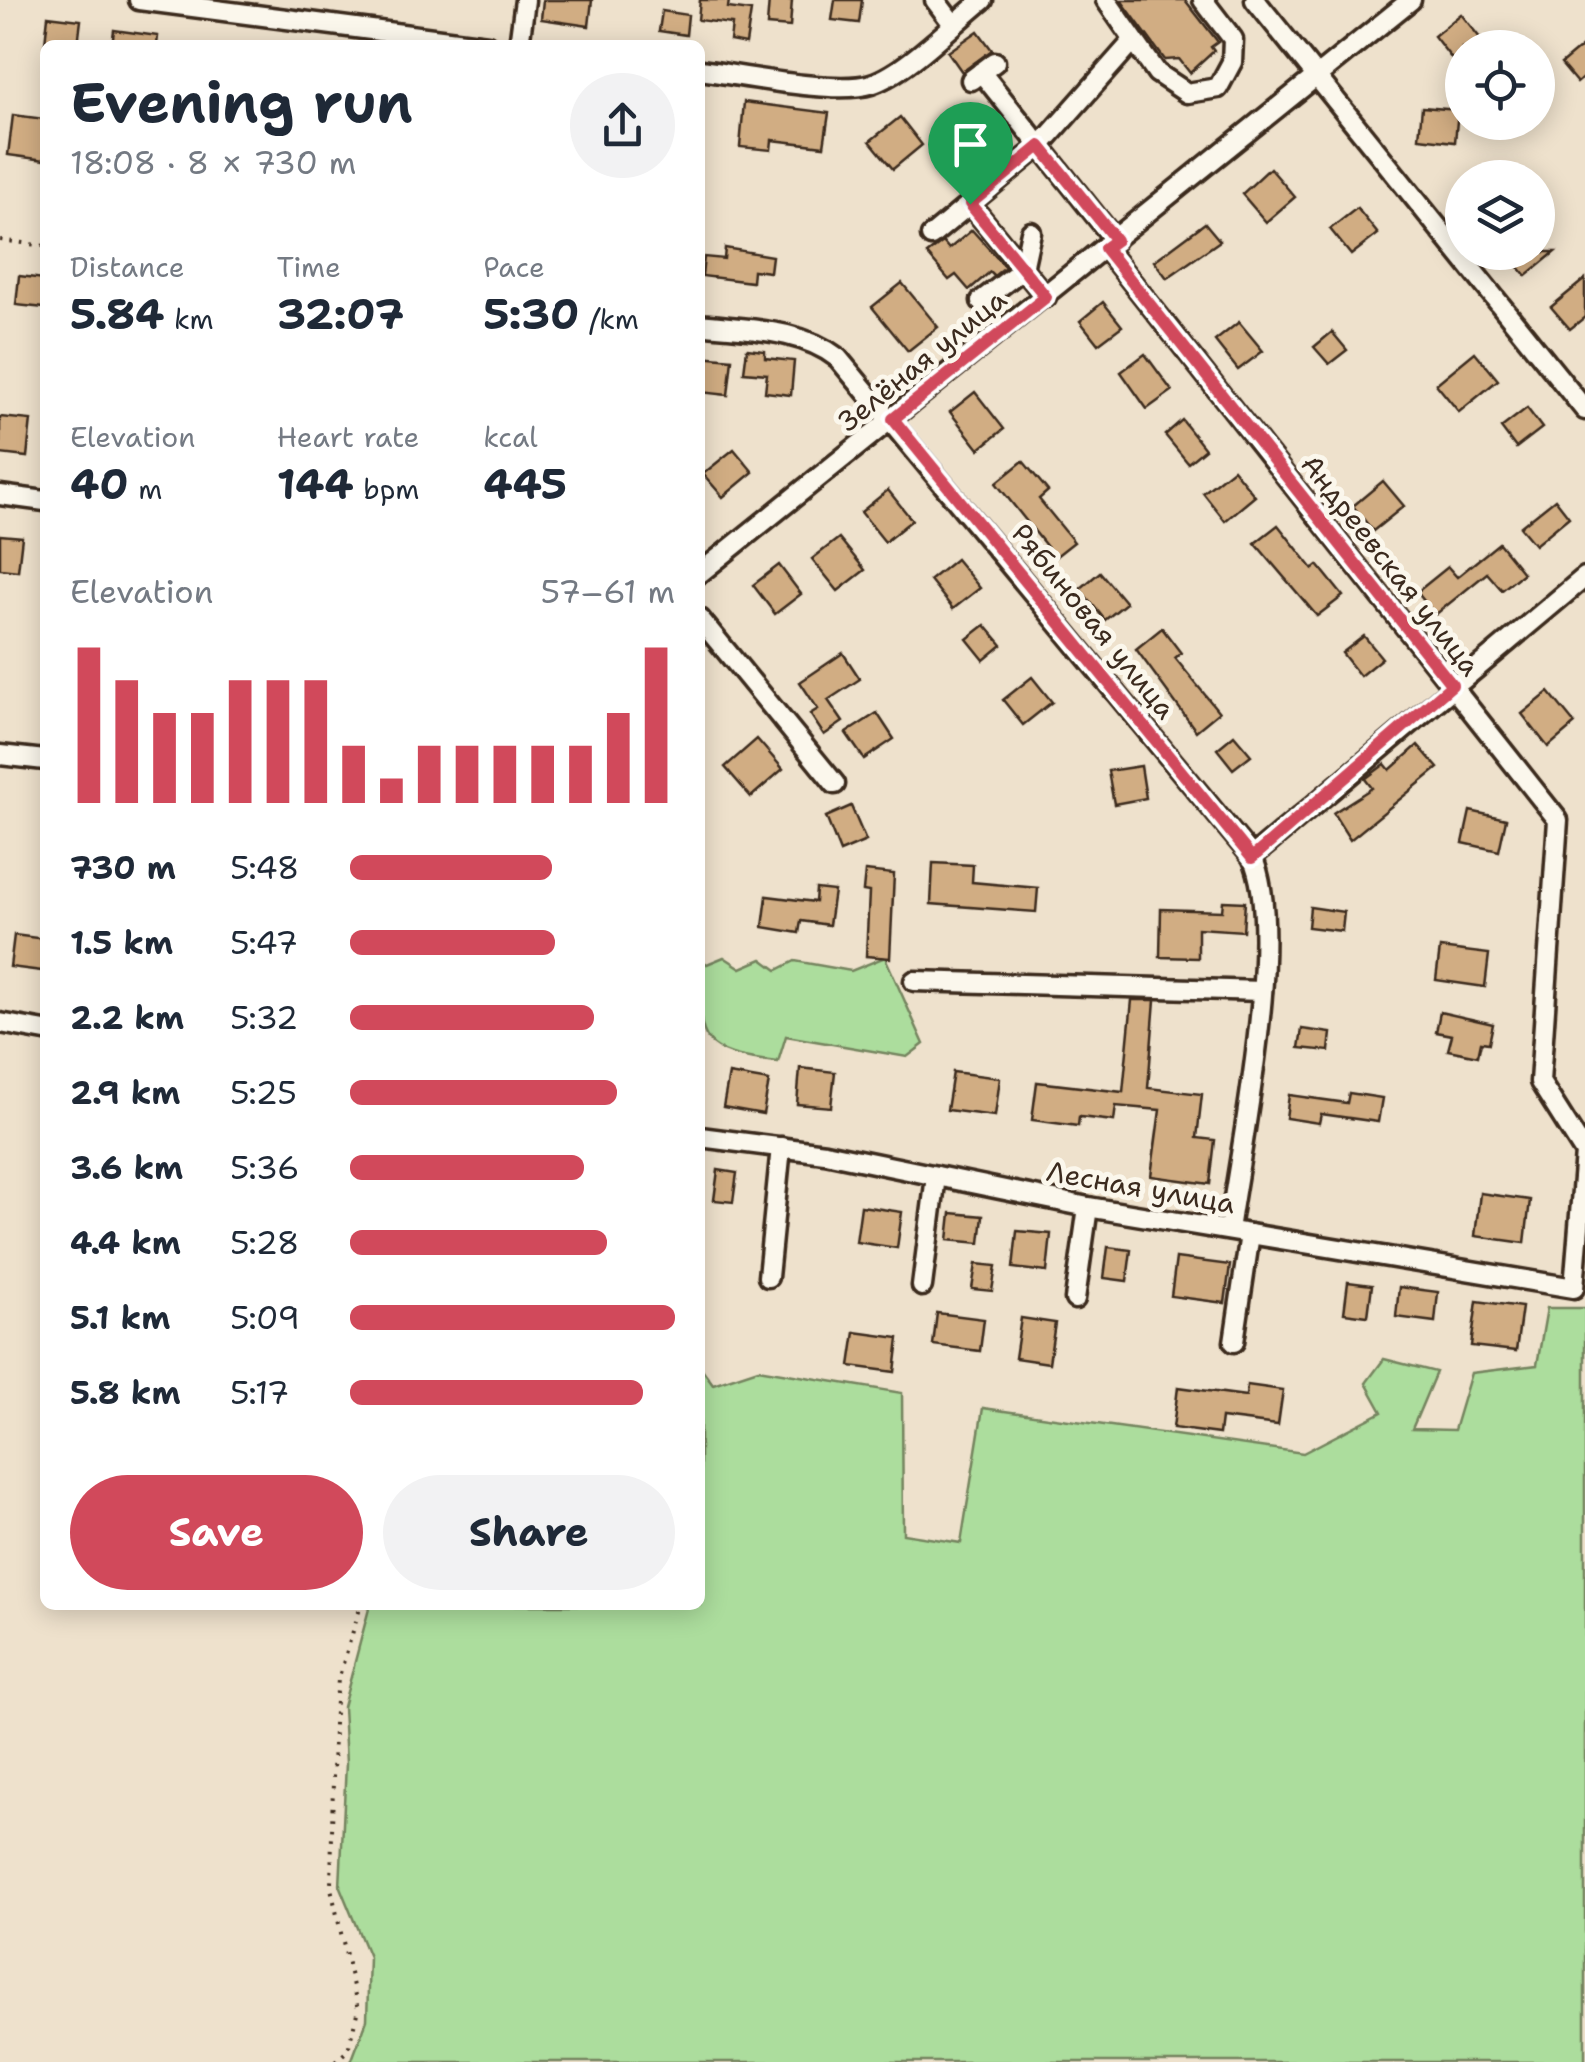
<!DOCTYPE html>
<meta charset="utf-8">
<style>
body{margin:0;font-family:"Shantell Sans",sans-serif;background:#f2f2f3;color:#1f2937;height:100vh;display:flex;flex-direction:column;font-size:38px;white-space:nowrap}
*{box-sizing:border-box;margin:0}
p{font-size:32px;color:#747a83}
.icon{flex:none;width:55px;height:55px;fill:none;stroke:currentColor;stroke-width:2;stroke-linecap:round;stroke-linejoin:round}
.map{position:relative;flex:1;overflow:hidden}
.drawer{position:absolute;left:40px;top:40px;width:665px;height:1570px;display:flex;flex-direction:column;background:#fff;border-radius:15px;box-shadow:0 5px 25px #0003}
.drawer>*{flex:none}
.buttons{position:absolute;left:1445px;top:30px;display:grid;gap:20px}
.buttons a{display:grid;place-items:center;width:110px;height:110px;border-radius:50%;background:#fff;box-shadow:0 5px 25px #0003;font-size:50px}
.pin{position:absolute;display:grid;place-items:center;width:85px;height:85px;color:#fff;margin:-102px -42px;border-radius:50% 50% 50% 0;rotate:-45deg;box-shadow:0 0 10px #0007}
.pin .icon{rotate:45deg}
.round{display:grid;place-items:center;flex:none;width:105px;height:105px;border-radius:52px;background:#f2f2f3}
.head{display:flex;align-items:center;justify-content:space-between;height:170px;padding:0 30px}
h1{font-size:55px;font-weight:700;line-height:75px}
.metrics{display:grid;grid-template-columns:repeat(3,1fr);gap:15px;height:170px;padding:10px 30px}
.metrics div{display:grid;align-content:center}
.metrics b{font-size:42px;font-weight:700}
.metrics small{font-size:28px;font-weight:400}
.metrics p{font-size:28px}
.chart{height:280px;padding:20px 30px}
.chart p{display:flex;justify-content:space-between}
.chart svg{width:100%;height:180px;margin-top:10px;stroke:#d1495b;stroke-width:6}
.cta{display:flex;gap:20px;margin-top:auto;padding:20px 30px}
.cta a{flex:1;height:115px;border-radius:60px;background:#d1495b;color:#fff;font-size:40px;font-weight:700;line-height:115px;text-align:center}
.cta a+a{background:#f2f2f3;color:#1f2937}
ul{padding:0 30px;list-style:none;font-size:32px}
li{display:grid;grid-template-columns:160px 120px 1fr;align-items:center;height:75px}
li i{height:25px;border-radius:12px;background:#d1495b}
.map>svg:first-child{display:block}
.green{fill:#acdd9d;stroke:#74845e;stroke-width:2.5}
.building{fill:#d1ad83;stroke:#3b2a1e;stroke-width:2.5}
.lines{fill:none;stroke-linecap:round;stroke-linejoin:round}
.minor-casing{stroke:#3b2a1e;stroke-width:25}
.path{stroke:#3b2a1e;stroke-width:4;stroke-dasharray:2.5 8;stroke-linecap:butt}
.minor{stroke:#fbf7ec;stroke-width:18}
.route-casing{stroke:#fff;stroke-width:20}
.route{stroke:#d1495b;stroke-width:12}
.labels{text-anchor:middle;stroke-width:10;stroke-linejoin:round;paint-order:stroke}
.street-label{font-size:28px;fill:#3b2a1e;stroke:#fbf7ec}
</style>
<div class="map">
<svg width="1585" height="2062" viewBox="0 0 1585 2062">
<rect width="100%" height="100%" fill="#eee1cc"/>
<filter id="ink" filterUnits="userSpaceOnUse"><feTurbulence type="fractalNoise" baseFrequency=".01" numOctaves="2"/><feDisplacementMap in="SourceGraphic" scale="20" xChannelSelector="R" yChannelSelector="G"/><feConvolveMatrix kernelMatrix="1 2 1 2 8 2 1 2 1" color-interpolation-filters="sRGB"/></filter>
<g filter="url(#ink)">
<g class="green">
<path d="M724,957L741,968L762,959L777,970L795,961L851,971L885,957L924,1044L907,1057L786,1036L778,1062C691,1053 700,1037 700,959L707,964Z"/>
<path d="M1547,1308H1585V2062H351L367,2020L369,1957L340,1887L346,1763L343,1707L370,1605H700V1366L713,1384L758,1369L902,1393L903,1534L961,1543L983,1408L1303,1453L1382,1412L1366,1383L1384,1359L1436,1372L1412,1429L1454,1430L1471,1373L1537,1365Z"/>
</g>
<g class="building">
<path d="M543,0H592L589,26L541,19Z"/>
<path d="M700,0H729L728,8L751,11L746,44L730,41L732,24L698,20Z"/>
<path d="M769,0H792L790,27L767,25Z"/>
<path d="M835,0H862L859,23L832,20Z"/>
<path d="M1121,0H1185L1218,42L1211,47L1214,51L1190,73L1179,59L1165,60Z"/>
<path d="M662,11L688,15L686,35L659,31Z"/>
<path d="M1461,14L1488,48H1462V72L1434,36Z"/>
<path d="M48,16L81,20L78,45L45,43Z"/>
<path d="M114,30L158,36L157,45H112Z"/>
<path d="M978,31L992,50L962,72L948,52Z"/>
<path d="M1585,44V76L1577,83L1561,64Z"/>
<path d="M744,102L829,113L824,146L772,140L771,150L740,147Z"/>
<path d="M1422,107L1458,110L1455,142L1419,138Z"/>
<path d="M13,115L45,119V160L8,155Z"/>
<path d="M900,117L922,145L893,169L870,141Z"/>
<path d="M1270,168L1295,197L1266,222L1242,194Z"/>
<path d="M1357,208L1378,234L1351,255L1330,229Z"/>
<path d="M1205,223L1220,241L1167,278L1154,261Z"/>
<path d="M972,230L1005,267L994,276L990,272L969,290L956,275L949,280L927,254L943,242L949,249Z"/>
<path d="M725,248L772,256L770,272L753,270L752,282L702,276L704,257L724,259Z"/>
<path d="M1507,252H1555L1526,276Z"/>
<path d="M19,276L45,279V308L16,305Z"/>
<path d="M1585,279V317L1570,329L1551,307Z"/>
<path d="M902,283L938,327L908,351L872,307Z"/>
<path d="M1103,302L1122,326L1098,344L1080,321Z"/>
<path d="M1239,322L1263,351L1238,370L1215,341Z"/>
<path d="M1332,332L1347,350L1329,364L1314,347Z"/>
<path d="M747,349L765,351V358L794,361L791,395L765,392L767,374L744,372Z"/>
<path d="M1475,352L1498,380L1459,412L1436,384Z"/>
<path d="M1145,354L1172,391L1147,409L1121,372Z"/>
<path d="M700,356L732,359L728,395L700,392Z"/>
<path d="M975,392L1004,429L979,449L950,412Z"/>
<path d="M1527,408L1542,428L1516,448L1501,428Z"/>
<path d="M0,417L31,420L27,457L0,454Z"/>
<path d="M1182,420L1205,449L1188,463L1165,435Z"/>
<path d="M734,449L753,472L723,497L703,474Z"/>
<path d="M1023,461L1048,491L1039,499L1074,542L1055,557L996,483Z"/>
<path d="M1233,469L1255,496L1225,521L1203,493Z"/>
<path d="M1383,481L1404,506L1373,531L1353,506Z"/>
<path d="M888,490L912,520L885,542L861,512Z"/>
<path d="M1555,499L1569,517L1535,545L1520,527Z"/>
<path d="M1278,525L1313,569L1318,565L1343,596L1317,616L1255,543Z"/>
<path d="M0,535L22,537L18,571L0,569Z"/>
<path d="M839,538L865,570L838,591L812,559Z"/>
<path d="M1499,543L1523,573L1502,590L1487,573L1435,615L1417,592L1448,567L1457,577Z"/>
<path d="M956,559L980,588L953,609L930,580Z"/>
<path d="M779,565L801,594L775,614L753,585Z"/>
<path d="M1100,572L1126,603L1105,620L1080,589Z"/>
<path d="M985,625L1002,645L984,660L967,639Z"/>
<path d="M1162,628L1181,653L1175,658L1219,712L1196,731L1136,649Z"/>
<path d="M1364,636L1382,658L1360,676L1342,653Z"/>
<path d="M843,653L860,679L828,700L843,722L824,735L810,714L818,709L800,682Z"/>
<path d="M1032,677L1052,702L1023,725L1003,700Z"/>
<path d="M1549,692L1575,724L1548,747L1522,714Z"/>
<path d="M877,713L894,739L864,759L846,733Z"/>
<path d="M1234,735L1251,755L1233,769L1217,749Z"/>
<path d="M757,739L783,769L751,797L725,767Z"/>
<path d="M1418,745L1438,768L1350,840L1333,813L1372,788L1365,779L1385,764L1390,770Z"/>
<path d="M1141,766L1146,798L1114,804L1108,771Z"/>
<path d="M851,806L866,841L840,852L826,817Z"/>
<path d="M1470,811L1506,819L1499,851L1463,843Z"/>
<path d="M933,863L973,865L972,882L1038,888L1036,912L931,904Z"/>
<path d="M865,871L894,874L890,958L866,956L869,892L863,891Z"/>
<path d="M816,889L834,891L829,925L801,921L799,933L763,927L767,896L815,902Z"/>
<path d="M1223,901L1245,902L1243,931L1198,928V958L1160,957L1161,909L1222,911Z"/>
<path d="M1310,907L1344,912L1342,931L1308,927Z"/>
<path d="M14,935L45,939L42,971L10,967Z"/>
<path d="M1440,948L1489,954L1485,987L1436,980Z"/>
<path d="M1132,1000H1155L1148,1088L1202,1094L1197,1138L1215,1140L1210,1184L1151,1176L1160,1110L1116,1106L1114,1121L1079,1117L1078,1126L1032,1120L1037,1082L1123,1092Z"/>
<path d="M1440,1012L1493,1024L1489,1043L1481,1042L1478,1056L1448,1050L1452,1035L1436,1032Z"/>
<path d="M1302,1029L1331,1033L1329,1051L1299,1048Z"/>
<path d="M800,1068L835,1072L831,1107L797,1104Z"/>
<path d="M953,1072L1000,1078L995,1116L947,1110Z"/>
<path d="M729,1074L769,1081L763,1114L723,1107Z"/>
<path d="M1349,1093L1382,1098L1378,1122L1321,1114L1319,1123L1286,1118L1289,1095L1347,1103Z"/>
<path d="M718,1170L737,1173L733,1202L714,1200Z"/>
<path d="M1480,1193L1530,1200L1525,1243L1475,1236Z"/>
<path d="M861,1206L902,1212L897,1248L856,1242Z"/>
<path d="M951,1213L983,1216L980,1243L948,1240Z"/>
<path d="M1017,1231L1051,1234L1047,1272L1013,1268Z"/>
<path d="M1108,1247L1131,1250L1127,1281L1104,1278Z"/>
<path d="M1176,1258L1230,1265L1225,1303L1171,1296Z"/>
<path d="M976,1264L996,1266L992,1291L972,1289Z"/>
<path d="M1348,1282L1372,1285L1368,1316L1344,1313Z"/>
<path d="M1399,1287L1438,1292L1435,1322L1396,1317Z"/>
<path d="M1477,1301L1522,1307L1516,1351L1471,1346Z"/>
<path d="M937,1313L984,1319L980,1351L933,1345Z"/>
<path d="M1021,1318L1055,1323L1049,1363L1015,1358Z"/>
<path d="M855,1332L899,1338L895,1372L850,1366Z"/>
<path d="M1247,1385L1283,1390L1278,1425L1221,1418L1219,1434L1173,1428L1178,1387L1246,1396Z"/>
</g>
<g class="lines">
<g class="minor-casing">
<g id="minor">
<path d="M139,0L487,45"/>
<path d="M935,0L953,24"/>
<path d="M1106,0L1157,73L1187,93L1218,88L1232,62L1233,39L1203,0"/>
<path d="M1255,0L1585,410"/>
<path d="M519,45L525,0"/>
<path d="M700,70C740,75 835,95 871,84C906,73 953,24 983,0"/>
<path d="M981,72L1115,240"/>
<path d="M971,80L995,62"/>
<path d="M970,204L1046,297"/>
<path d="M931,236L1040,146L1132,42"/>
<path d="M981,301L1023,269L1031,232"/>
<path d="M700,324C747,330 799,328 838,358L1252,857C1286,928 1241,1145 1229,1230"/>
<path d="M0,495L45,501"/>
<path d="M700,573L1411,0"/>
<path d="M700,619L835,784"/>
<path d="M0,755L45,760"/>
<path d="M1252,857L1585,577"/>
<path d="M914,981L1262,991"/>
<path d="M0,1023L45,1031"/>
<path d="M700,1137L825,1153L1088,1207L1574,1288L1585,1153L1540,1082L1558,820L1105,248"/>
<path d="M768,1277L781,1147"/>
<path d="M922,1286L936,1176"/>
<path d="M1075,1299L1088,1207"/>
<path d="M1234,1342L1250,1234"/>
</g>
</g>
<g class="path">
<path d="M0,240L45,246"/>
<path d="M335,2062L348,2050L358,2009L331,1888L334,1723L338,1680L361,1605"/>
</g>
<use href="#minor" class="minor"/>
</g>
</g>
<g class="lines" filter="url(#ink)">
<g class="route-casing">
<path id="route" d="M1040,146L1116,240L1105,248L1452,685L1252,858L893,419L1046,297L970,204Z"/>
</g>
<use href="#route" class="route"/>
</g>
<g class="labels">
<g class="street-label">
<text transform="translate(922 360) rotate(-39)" y="10">Зелёная улица</text>
<text transform="translate(1391 565) rotate(52)" y="10">Андреевская улица</text>
<text transform="translate(1094 621) rotate(51)" y="10">Рябиновая улица</text>
<text transform="translate(1141 1187) rotate(10)" y="10">Лесная улица</text>
</g>
</g>
</svg>
<div class="buttons">
<a><svg class="icon" aria-label="locate" viewBox="0 0 24 24"><circle cx="12" cy="12" r="6"/><path d="M12 2v4M12 18v4M2 12h4M18 12h4"/></svg></a>
<a><svg class="icon" aria-label="layers" viewBox="0 0 24 24"><path d="M12 4l9 5-9 5-9-5zM3 14l9 5 9-5"/></svg></a>
</div>
<div class="pin" style="left:970px;top:204px;background:#1e9e55"><svg class="icon" aria-label="arrive" viewBox="0 0 24 24"><path d="M6 21V4h12l-3 4 3 4H6"/></svg></div>
<section class="drawer">
<div class="head"><div><h1>Evening run</h1><p>18:08 · 8 × 730 m</p></div><a class="round"><svg class="icon" aria-label="share" viewBox="0 0 24 24"><path d="M12 15V3M7 8l5-5 5 5M5 13v7h14v-7"/></svg></a></div>
<div class="metrics">
<div><p>Distance</p><b>5.84<small> km</small></b></div>
<div><p>Time</p><b>32:07</b></div>
<div><p>Pace</p><b>5:30<small> /km</small></b></div>
</div>
<div class="metrics">
<div><p>Elevation</p><b>40<small> m</small></b></div>
<div><p>Heart rate</p><b>144<small> bpm</small></b></div>
<div><p>kcal</p><b>445</b></div>
</div>
<div class="chart"><p><span>Elevation</span>57–61 m</p>
<svg viewBox="0 0 160 44" preserveAspectRatio="none"><path d="M5 44V6M15 44V14M25 44V22M35 44V22M45 44V14M55 44V14M65 44V14M75 44V30M85 44V38M95 44V30M105 44V30M115 44V30M125 44V30M135 44V30M145 44V22M155 44V6"/></svg>
</div>
<ul>
<li><b>730 m</b>5:48<i style="width:62%"></i></li>
<li><b>1.5 km</b>5:47<i style="width:63%"></i></li>
<li><b>2.2 km</b>5:32<i style="width:75%"></i></li>
<li><b>2.9 km</b>5:25<i style="width:82%"></i></li>
<li><b>3.6 km</b>5:36<i style="width:72%"></i></li>
<li><b>4.4 km</b>5:28<i style="width:79%"></i></li>
<li><b>5.1 km</b>5:09<i style="width:100%"></i></li>
<li><b>5.8 km</b>5:17<i style="width:90%"></i></li>
</ul>
<div class="cta"><a>Save</a><a>Share</a></div>
</section>
</div>
